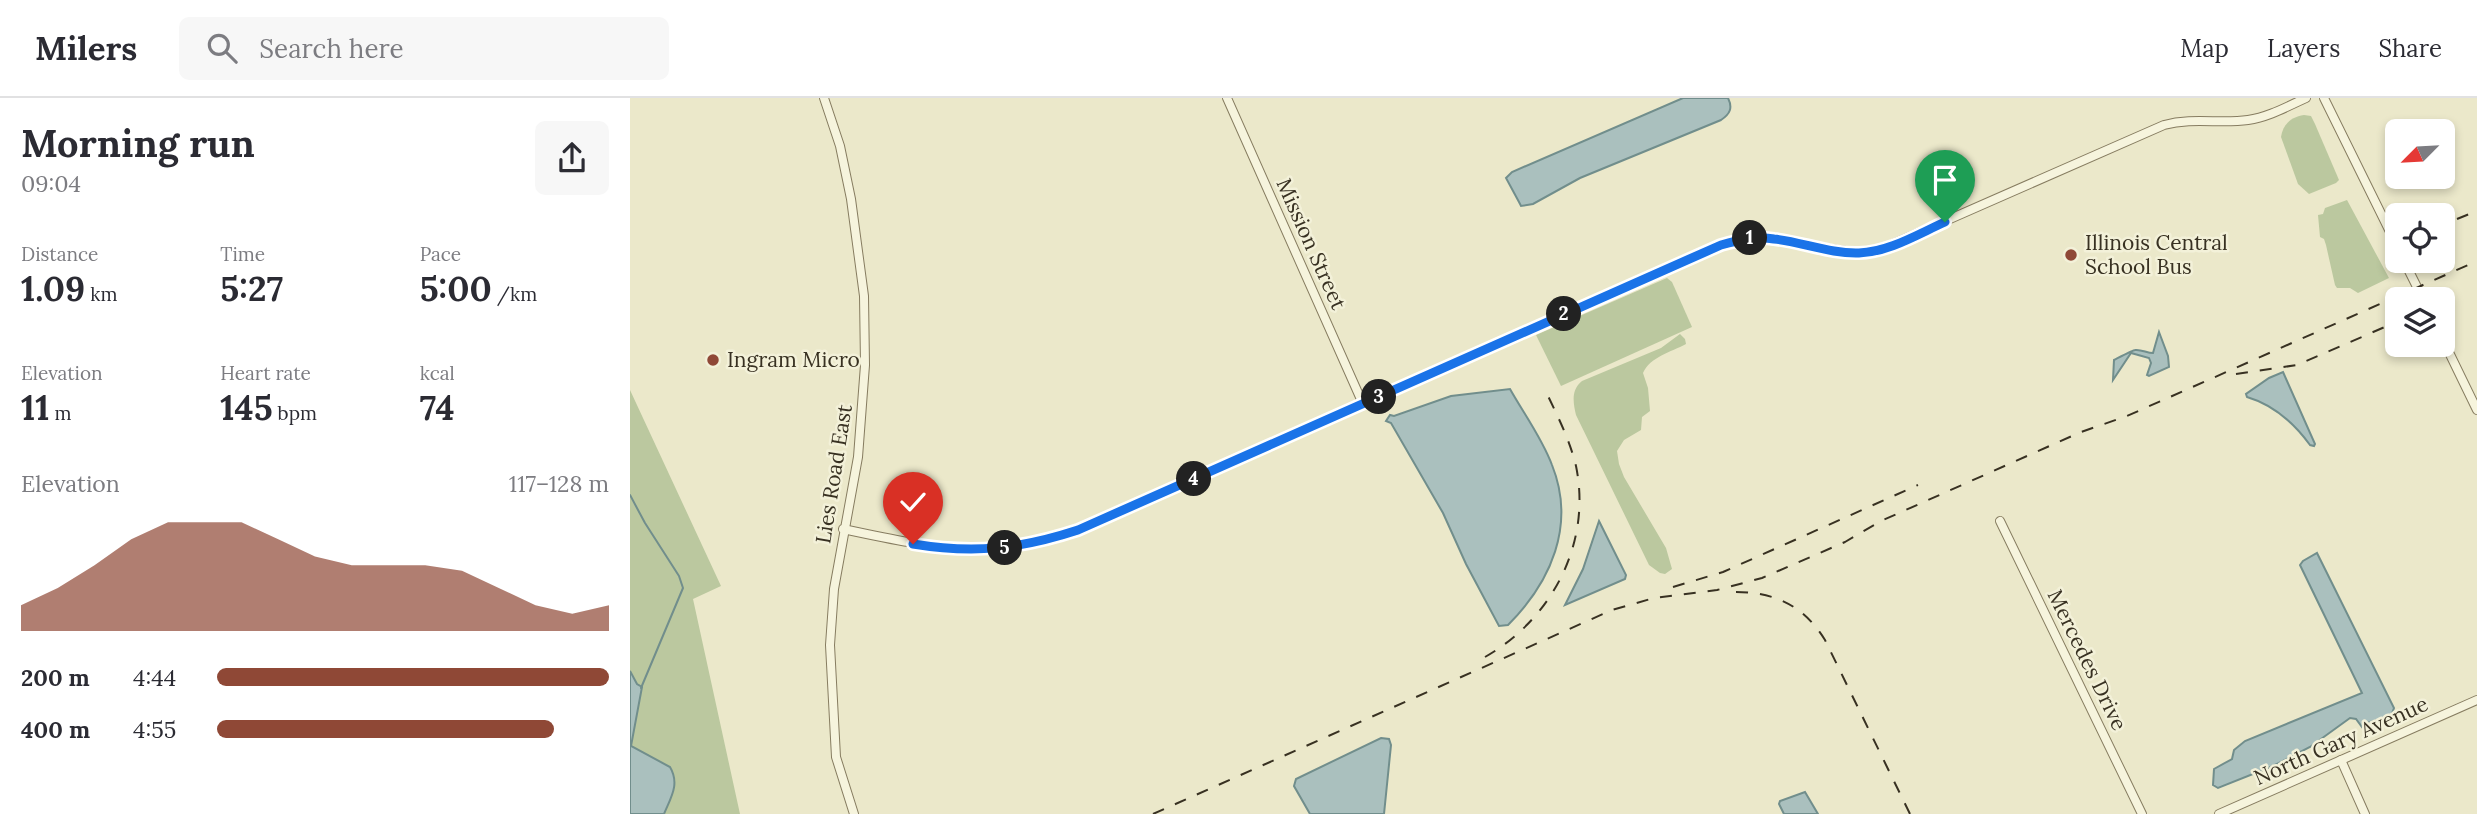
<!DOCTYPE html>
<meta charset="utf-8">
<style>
body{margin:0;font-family:Lora,serif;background:#f7f7f7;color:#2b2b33;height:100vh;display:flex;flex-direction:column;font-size:26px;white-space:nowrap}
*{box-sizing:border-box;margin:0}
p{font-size:23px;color:#7c7c81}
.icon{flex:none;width:38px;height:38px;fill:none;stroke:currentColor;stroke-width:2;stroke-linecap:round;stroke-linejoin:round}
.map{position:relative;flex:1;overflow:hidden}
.drawer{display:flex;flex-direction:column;background:#fff;width:630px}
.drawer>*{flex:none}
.needle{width:46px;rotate:246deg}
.tools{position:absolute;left:1755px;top:21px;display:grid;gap:14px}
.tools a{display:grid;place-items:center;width:70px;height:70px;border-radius:10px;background:#fff;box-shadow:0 4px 10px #0003;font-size:35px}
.pin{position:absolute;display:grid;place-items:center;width:60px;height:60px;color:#fff;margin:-72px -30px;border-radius:50% 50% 50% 0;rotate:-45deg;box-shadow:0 0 7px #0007}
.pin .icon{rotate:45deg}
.km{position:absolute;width:35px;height:35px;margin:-18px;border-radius:50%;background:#222;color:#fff;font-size:19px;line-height:35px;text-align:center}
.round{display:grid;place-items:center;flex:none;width:74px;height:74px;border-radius:10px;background:#f7f7f7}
.headline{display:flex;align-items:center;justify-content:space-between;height:119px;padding:0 21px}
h1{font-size:38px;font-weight:700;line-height:52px}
.stats{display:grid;grid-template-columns:repeat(3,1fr);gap:10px;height:119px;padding:7px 21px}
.stats div{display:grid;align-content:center}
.stats b{font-size:35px;font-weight:700}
.stats small{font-size:19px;font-weight:400}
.stats p{font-size:19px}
.chart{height:196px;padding:14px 21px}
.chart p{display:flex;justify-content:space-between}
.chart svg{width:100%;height:126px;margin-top:7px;fill:#8f4836;opacity:.7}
ul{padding:0 21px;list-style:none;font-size:23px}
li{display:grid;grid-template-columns:112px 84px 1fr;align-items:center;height:52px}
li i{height:18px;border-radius:9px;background:#8f4836}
header{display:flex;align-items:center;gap:42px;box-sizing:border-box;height:98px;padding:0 35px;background:#fff;border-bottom:2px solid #e1e1e2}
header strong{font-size:33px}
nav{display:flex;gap:38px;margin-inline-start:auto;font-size:24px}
.search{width:490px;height:63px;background:#f7f7f7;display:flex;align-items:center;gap:18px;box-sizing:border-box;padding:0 24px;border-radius:10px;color:#7c7c81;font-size:26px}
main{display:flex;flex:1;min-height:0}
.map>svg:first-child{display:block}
.green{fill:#bbc89f}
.water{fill:#aac0be;stroke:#718e8c;stroke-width:2}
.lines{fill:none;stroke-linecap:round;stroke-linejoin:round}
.stream{stroke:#718e8c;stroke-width:2}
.minor-casing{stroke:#867c60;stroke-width:10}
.minor{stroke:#f6f4dd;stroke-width:8}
.rail{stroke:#383122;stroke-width:2;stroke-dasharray:12 12;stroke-linecap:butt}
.route-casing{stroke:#fff;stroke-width:14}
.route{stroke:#1a73e8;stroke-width:9}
.poi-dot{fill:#8f4836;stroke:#f3f1d9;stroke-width:2.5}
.labels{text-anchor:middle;stroke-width:5;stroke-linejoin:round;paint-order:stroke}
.poi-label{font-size:21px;fill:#383122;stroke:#f3f1d9;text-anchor:start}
.street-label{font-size:21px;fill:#383122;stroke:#f3f1d9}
</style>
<header>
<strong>Milers</strong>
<div class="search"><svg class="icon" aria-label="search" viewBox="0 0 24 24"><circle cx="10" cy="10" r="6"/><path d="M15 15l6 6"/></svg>Search here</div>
<nav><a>Map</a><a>Layers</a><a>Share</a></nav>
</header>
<main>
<section class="drawer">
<div class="headline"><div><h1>Morning run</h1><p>09:04</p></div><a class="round"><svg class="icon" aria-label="share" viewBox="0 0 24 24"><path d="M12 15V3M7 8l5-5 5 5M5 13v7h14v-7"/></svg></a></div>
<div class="stats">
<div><p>Distance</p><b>1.09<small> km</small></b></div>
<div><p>Time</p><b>5:27</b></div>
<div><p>Pace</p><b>5:00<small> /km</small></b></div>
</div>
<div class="stats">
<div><p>Elevation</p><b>11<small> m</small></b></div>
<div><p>Heart rate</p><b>145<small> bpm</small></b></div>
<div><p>kcal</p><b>74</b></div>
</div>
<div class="chart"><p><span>Elevation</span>117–128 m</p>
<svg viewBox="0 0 160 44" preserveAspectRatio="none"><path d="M0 44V35L10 29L20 21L30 12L40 6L50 6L60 6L70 12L80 18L90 21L100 21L110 21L120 23L130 29L140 35L150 38L160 35V44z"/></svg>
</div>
<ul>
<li><b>200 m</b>4:44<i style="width:100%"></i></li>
<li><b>400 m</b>4:55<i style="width:86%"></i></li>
</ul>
</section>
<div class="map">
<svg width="1847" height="716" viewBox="0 0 1847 716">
<rect width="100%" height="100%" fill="#ebe8ca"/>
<g class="green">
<path d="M1674,17L1681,18L1685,26L1709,82L1706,85L1679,96L1668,86L1651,39C1653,26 1661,19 1674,17Z"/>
<path d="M1717,102L1759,180L1728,195L1720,190H1707L1705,187L1696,147L1694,141L1690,139L1688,117L1693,116L1695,110Z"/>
<path d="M1037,180L1042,184L1062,229L931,288L906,237Z"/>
<path d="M1050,236L1055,241L1056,246C1041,254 1020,259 1013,275L1018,290L1020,313L1012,319L1011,332L994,342L987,353L989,366L994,379L1036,450L1042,471L1035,476L1030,475L1019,467L946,317C943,304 941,292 952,283L1031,250Z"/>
<path d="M0,292L91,488L63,501L110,716H0Z"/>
</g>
<g class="water">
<path d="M1053,0H1098C1103,10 1100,16 1091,22L950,80L903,106L891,108L889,104L876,80L882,74Z"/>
<path d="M1529,234L1538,258L1539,269L1519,278L1517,277L1521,265L1519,260L1501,255L1483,282L1484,262C1488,260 1503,252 1505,252C1511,251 1517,255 1523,255Z"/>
<path d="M1653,274L1685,346L1684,348L1680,347C1664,325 1644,307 1617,299L1616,296L1639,280Z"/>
<path d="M880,291C894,316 912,340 922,367C946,427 921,484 878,527L869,528L836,466L813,415L761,325L756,323L760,317L764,318L821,298Z"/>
<path d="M969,423L996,477L995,481L935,507L953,471Z"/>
<path d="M1687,455L1764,610L1761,618L1737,625L1732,629L1726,621L1720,620L1680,649L1643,668L1588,690L1583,687L1584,671L1602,661L1604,652L1615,643L1732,595L1670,467L1673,463Z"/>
<path d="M0,573L7,586L12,589L1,648L40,669C50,686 41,699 34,716H0Z"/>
<path d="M751,640L759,641L761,647L754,716H680L664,688L666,681Z"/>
<path d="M1175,694L1188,716H1154L1149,706L1150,703Z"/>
</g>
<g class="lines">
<path class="stream" d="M0,397L15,425L49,478L53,490L11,590"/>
<g class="minor-casing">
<g id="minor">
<path d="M194,0L210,48L221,101L234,198L235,267L228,359L204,491L200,547L206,659L224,716"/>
<path d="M597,0L733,306"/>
<path d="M1694,0L1768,150"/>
<path d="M1774,163L1793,201"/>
<path d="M1813,242L1847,312"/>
<path d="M1370,423L1512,716"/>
<path d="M213,431C311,452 369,464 465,425L1091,147C1107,143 1122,139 1139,140C1176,143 1209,158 1247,153L1534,27C1563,19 1590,26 1618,22C1639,19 1658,8 1676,0"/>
<path d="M1711,662L1735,716"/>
<path d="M1589,716L1847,602"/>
</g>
</g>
<use href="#minor" class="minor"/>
<g class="rail">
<path d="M1827,121L1847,113"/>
<path d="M1606,276L1667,267L1764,225"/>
<path d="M1043,489L1093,474L1288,387"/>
<path d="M1106,494C1145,494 1174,508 1195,542L1280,716"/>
<path d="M855,559C922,521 962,445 946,368C940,343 929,321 918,298"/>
<path d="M523,716L982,512L1024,500L1087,492L1132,480L1215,444L1251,423L1451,334L1497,318L1847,163"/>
</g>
</g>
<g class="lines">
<g class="route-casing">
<path id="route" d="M283,446C344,456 390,451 448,432L1091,147C1109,142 1126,138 1144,141C1172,144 1201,156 1229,155C1259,154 1288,136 1315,124"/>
</g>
<use href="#route" class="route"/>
</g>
<g class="poi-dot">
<circle cx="1441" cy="157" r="7"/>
<circle cx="83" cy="262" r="7"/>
</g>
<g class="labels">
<g class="poi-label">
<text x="1455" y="152">Illinois Central<tspan x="1455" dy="24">School Bus</tspan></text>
<text x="97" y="269">Ingram Micro</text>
</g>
<g class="street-label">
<text transform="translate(681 146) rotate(66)" y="7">Mission Street</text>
<text transform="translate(204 376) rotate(-81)" y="7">Lies Road East</text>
<text transform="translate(1457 562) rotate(64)" y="7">Mercedes Drive</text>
<text transform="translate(1711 643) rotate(-24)" y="7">North Gary Avenue</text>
</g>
</g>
</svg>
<div class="tools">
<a><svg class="needle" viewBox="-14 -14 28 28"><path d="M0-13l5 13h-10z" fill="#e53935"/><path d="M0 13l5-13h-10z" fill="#7c7c81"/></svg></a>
<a><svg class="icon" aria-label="locate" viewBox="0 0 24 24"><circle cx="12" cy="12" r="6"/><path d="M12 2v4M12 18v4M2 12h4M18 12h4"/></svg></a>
<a><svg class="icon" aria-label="layers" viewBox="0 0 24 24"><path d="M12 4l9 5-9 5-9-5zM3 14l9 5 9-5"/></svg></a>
</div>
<div class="pin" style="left:1315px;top:124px;background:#1e9e55"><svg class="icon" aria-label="arrive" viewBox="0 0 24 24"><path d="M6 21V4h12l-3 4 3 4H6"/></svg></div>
<div class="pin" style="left:283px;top:446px;background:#d93025"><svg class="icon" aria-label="check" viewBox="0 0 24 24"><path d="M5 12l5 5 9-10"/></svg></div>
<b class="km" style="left:1120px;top:140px">1</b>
<b class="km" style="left:934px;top:216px">2</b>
<b class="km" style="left:749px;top:299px">3</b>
<b class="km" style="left:564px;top:381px">4</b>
<b class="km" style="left:375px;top:450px">5</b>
</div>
</main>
